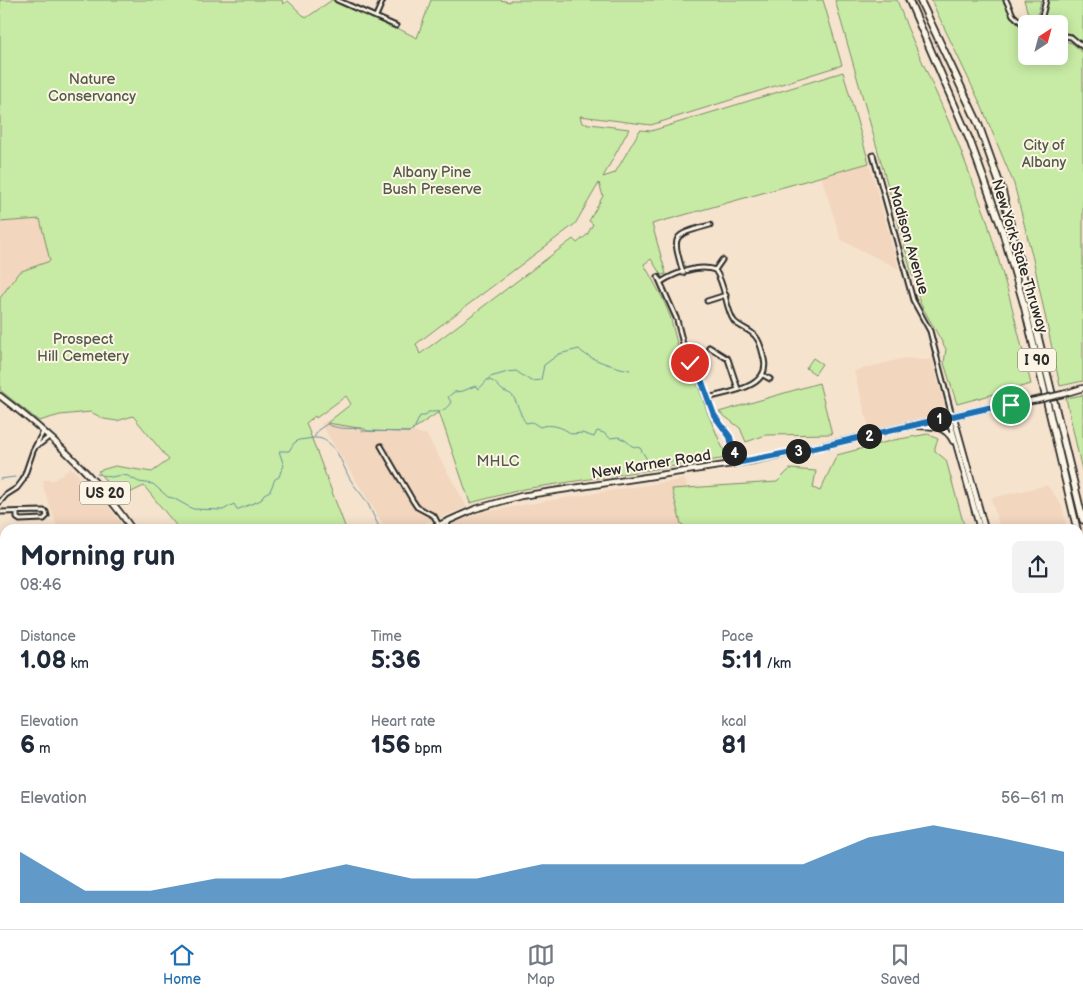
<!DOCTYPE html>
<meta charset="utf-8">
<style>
body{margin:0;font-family:"Balsamiq Sans",sans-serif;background:#f2f2f3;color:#1f2937;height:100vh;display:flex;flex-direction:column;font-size:19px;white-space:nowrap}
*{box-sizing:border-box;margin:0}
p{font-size:16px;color:#747a83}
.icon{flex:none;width:28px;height:28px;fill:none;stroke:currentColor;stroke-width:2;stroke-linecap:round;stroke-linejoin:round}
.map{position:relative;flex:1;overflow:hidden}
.drawer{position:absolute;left:0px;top:524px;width:1084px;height:406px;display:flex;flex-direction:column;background:#fff;border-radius:15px 15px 0 0;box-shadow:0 2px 12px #0003}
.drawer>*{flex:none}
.needle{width:32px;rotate:36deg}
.controls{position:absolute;left:1018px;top:15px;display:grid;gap:10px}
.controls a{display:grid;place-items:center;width:50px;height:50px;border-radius:8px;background:#fff;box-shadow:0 2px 12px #0003;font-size:25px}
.pin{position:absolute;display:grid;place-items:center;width:42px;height:42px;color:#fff;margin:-21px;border:2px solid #fff;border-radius:50%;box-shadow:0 1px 5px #0007}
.km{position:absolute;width:25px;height:25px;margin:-12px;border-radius:50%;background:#222;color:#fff;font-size:14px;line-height:25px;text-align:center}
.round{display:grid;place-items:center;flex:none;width:52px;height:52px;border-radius:8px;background:#f2f2f3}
.headline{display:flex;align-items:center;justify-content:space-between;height:85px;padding:0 20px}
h1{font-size:28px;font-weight:700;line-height:38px}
.figures{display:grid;grid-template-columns:repeat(3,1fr);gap:8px;height:85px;padding:5px 20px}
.figures div{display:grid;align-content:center}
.figures b{font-size:25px;font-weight:700}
.figures small{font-size:14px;font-weight:400}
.figures p{font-size:14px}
.chart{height:140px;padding:10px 20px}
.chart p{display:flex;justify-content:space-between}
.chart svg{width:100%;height:90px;margin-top:5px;fill:#1f6fb2;opacity:.7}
.dock{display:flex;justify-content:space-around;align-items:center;height:70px;border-top:1px solid #e0e1e3;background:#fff;font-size:14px;color:#747a83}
.dock a{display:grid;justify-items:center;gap:2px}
.dock .active{color:#1f6fb2}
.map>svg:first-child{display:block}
.built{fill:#f2d6be}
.green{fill:#c7eba4;stroke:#798b68;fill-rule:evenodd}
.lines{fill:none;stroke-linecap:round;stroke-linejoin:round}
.stream{stroke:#648f9e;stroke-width:1}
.minor-casing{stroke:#2b2b2b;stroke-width:7}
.major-casing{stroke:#2b2b2b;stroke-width:8}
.highway-casing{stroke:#2b2b2b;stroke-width:9}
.minor{stroke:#fcf5e5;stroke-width:3}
.major{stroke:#fcf5e5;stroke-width:4.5}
.highway{stroke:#fcf5e5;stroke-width:5.5}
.major-bridge-casing{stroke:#2b2b2b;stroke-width:8;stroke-linecap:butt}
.major-bridge{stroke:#fcf5e5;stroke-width:4.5}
.route-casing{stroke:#fff;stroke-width:10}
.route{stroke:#1f6fb2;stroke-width:6}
.labels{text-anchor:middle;stroke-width:4;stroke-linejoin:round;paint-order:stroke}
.shield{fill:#fcf5e5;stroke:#6a6863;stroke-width:1}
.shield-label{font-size:14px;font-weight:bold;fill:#2b2b2b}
.park-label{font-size:15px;fill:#525b49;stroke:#fcf5e5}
.street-label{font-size:15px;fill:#2b2b2b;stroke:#fcf5e5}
</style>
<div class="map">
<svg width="1083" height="929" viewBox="0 0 1083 929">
<rect width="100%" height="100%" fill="#f6e3ce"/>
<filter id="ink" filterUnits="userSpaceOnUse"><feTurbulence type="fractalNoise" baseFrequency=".02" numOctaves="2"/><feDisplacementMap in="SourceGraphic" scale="10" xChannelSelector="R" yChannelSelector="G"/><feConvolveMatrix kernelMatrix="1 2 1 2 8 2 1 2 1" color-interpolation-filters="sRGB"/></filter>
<g filter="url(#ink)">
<g class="built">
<path d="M869,163L899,269L841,240L821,176Z"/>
<path d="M40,219L50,261L19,272L0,298V222Z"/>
<path d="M905,358L922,360L932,359L946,412L870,431L854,371Z"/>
<path d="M326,421L426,434L467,507L409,529H386L321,424Z"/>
<path d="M71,468L104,500L125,529H58L44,489L43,480H54Z"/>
<path d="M685,479L698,529H439L483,512L546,501Z"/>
<path d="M1047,485L1062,506L1067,529H1000L991,498Z"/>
<path d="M1079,581L1083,601V798L1079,799Z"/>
<path d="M955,925H999L1000,929H956Z"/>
<path d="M1005,925H1077L1079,929H1006Z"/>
</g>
<g class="green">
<path d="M0,0H282L283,4L288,1L306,18L332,0L383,21L417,38L431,0H500L510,2V0H823L842,65L651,125L580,116L582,123L629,129L603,177L615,173L640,130L651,131L843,72L869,163L652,224L666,274L661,275L651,259L644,264L662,297L670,316L680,355L696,380L708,414L727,458L524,489L470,503L439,412L409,432L367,431L365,429L327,423L351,404L346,396L316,418L315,416L306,423L346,529H179L144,486L119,498L98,471L115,466L152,472L169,460L133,416L117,421L104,419L91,412L60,415L39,421L0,390V298L19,272L50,261L40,219L0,222ZM599,183L603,196L589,221L593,224L587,235L577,243L573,239L420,354L416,344L575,224Z"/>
<path d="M835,0H897L907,27L956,138L986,217L1010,299L1031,384L957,404L944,363L946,349L920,303L917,292L919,284L912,275L898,222V217L895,211Z"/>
<path d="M931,0H1002L1015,21L1026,30V56H1059V39L1072,43L1083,53V381L1060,386L1034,263L1014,184L981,105Z"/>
<path d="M1024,0H1041L1036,24H1031Z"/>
<path d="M1047,0H1083V45L1073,37L1059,33V24H1042Z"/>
<path d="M813,358L822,364L815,374L806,368Z"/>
<path d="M819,383L832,434L766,435L746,442L740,428L719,412Z"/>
<path d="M1083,395V475L1066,398Z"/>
<path d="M928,434L938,439L935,447V451L946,460L965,529H690L681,524L672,489L777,482L790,469L816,471L813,488L820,491L837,455L894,440Z"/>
<path d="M0,832H2L5,840V868L0,860Z"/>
<path d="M5,918V925H57L58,928L61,929H0V920Z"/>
<path d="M662,925H945L946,929H664Z"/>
</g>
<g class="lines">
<g class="stream">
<path d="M488,380C495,381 496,384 501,389C505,393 511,392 514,398C518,405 521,417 526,423L532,422L540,427C549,423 564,427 571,434L582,433L594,437L597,431L604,433L610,438L618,437L625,440L632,446L640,448L648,461L652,462L708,459"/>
<path d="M315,438C335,437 342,465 350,479C355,488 363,495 368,504C372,512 376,521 380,529"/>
<path d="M97,474L111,477L122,475L128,476L139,482L153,484L168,497L173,498L193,509L223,510L234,504L237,509H239L261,500L264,494L270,491L275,479L279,477L281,471L284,466L279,451H289L294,443L299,440L314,438L318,430L327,424C336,429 350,429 361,428L362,431L408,432L413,431L420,416H425L428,412C438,412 445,412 451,402L448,397L454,392L463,391L475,386L479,389L490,377L508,372L516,371L531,381L541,380L544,365L559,354L579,349C587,359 617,368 630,370"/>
<path d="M0,479L15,477"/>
<path d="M25,929L26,925"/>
</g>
<g class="minor-casing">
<g id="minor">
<path d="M337,0L396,26"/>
<path d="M1006,0L1013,15L1026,27"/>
<path d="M376,16L383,0"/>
<path d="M1040,24L1046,0"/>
<path d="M1059,35L1071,37L1083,47"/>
<path d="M873,155L913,300L930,331L952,416"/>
<path d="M715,270L722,260"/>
<path d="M683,273C672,234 671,236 710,225"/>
<path d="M658,277L677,320L686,356L702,382L714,415L730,437L736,463"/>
<path d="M661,282C675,273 699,264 715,270C726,285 725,308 734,321C740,328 750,329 756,337C761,343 762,351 764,359C771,388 728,392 707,398"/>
<path d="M707,301L726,295"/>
<path d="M709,347L728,359L738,389"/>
<path d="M763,375L770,379"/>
<path d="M37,445L40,444L49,437"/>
<path d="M381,446L413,501L417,507L434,516L441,529"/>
<path d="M0,502L6,495L17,488L23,480L33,451L43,432"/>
<path d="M0,512L44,511L46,512L47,516L44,519L20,520L17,518V512"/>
<path d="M445,529L449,521"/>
<path d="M0,574L5,634"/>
<path d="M0,675H5"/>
<path d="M0,748L5,747"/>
<path d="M0,764L5,773"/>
<path d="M0,804L5,795"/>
<path d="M0,824L5,832"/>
<path d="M112,925L113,929"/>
<path d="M196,925L197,929"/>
<path d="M238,925L240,929"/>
<path d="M281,925L282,929"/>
<path d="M469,925L473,929"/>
<path d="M519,925L520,929"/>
<path d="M561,925L562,929"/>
<path d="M630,925L633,929"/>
<path d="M1003,925L1004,929"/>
<path d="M153,927L162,925"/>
<path d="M80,929L90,925"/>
</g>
</g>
<g class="major-casing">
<g id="major">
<path d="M1063,394L1083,388"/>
<path d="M0,396C49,433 97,478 132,529"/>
<path d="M952,416L955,421L985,529"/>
<path d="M952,416L950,422L980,529"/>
<path d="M918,426C933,426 946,426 953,441"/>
<path d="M430,529L475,509L521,496L752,461L822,446L988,408L1037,400"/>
<path d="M0,689H5"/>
<path d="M1079,862L1083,877"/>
<path d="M1079,880L1083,895"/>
<path d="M354,925L355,929"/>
</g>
</g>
<g class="highway-casing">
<g id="highway">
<path d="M909,0L970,141L1002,229L1024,305L1077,529"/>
<path d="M920,0L978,123L1002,190L1083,520"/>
<path d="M1079,536L1083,556"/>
</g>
</g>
<use href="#minor" class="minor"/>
<use href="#major" class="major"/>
<use href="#highway" class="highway"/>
<g class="major-bridge-casing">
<path id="major-bridge" d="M1037,400L1063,394"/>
</g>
<use href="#major-bridge" class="major-bridge"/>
</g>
</g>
<g class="lines" filter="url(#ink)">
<g class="route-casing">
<path id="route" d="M690,363L702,382L714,415L730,437L736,463L823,446L988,408L1011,405"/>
</g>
<use href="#route" class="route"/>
</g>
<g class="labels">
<g class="shield">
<rect x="1018" y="348.5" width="38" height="23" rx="4"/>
<rect x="80" y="481.5" width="50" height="23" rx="4"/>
</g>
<g class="shield-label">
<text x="1037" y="365">I 90</text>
<text x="105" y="498">US 20</text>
</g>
<g class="park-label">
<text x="92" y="84">Nature<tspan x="92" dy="17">Conservancy</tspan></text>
<text x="1044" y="150">City of<tspan x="1044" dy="17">Albany</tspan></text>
<text x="432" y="177">Albany Pine<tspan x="432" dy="17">Bush Preserve</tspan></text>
<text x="83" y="344">Prospect<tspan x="83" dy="17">Hill Cemetery</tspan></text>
<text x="498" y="466">MHLC</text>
</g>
<g class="street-label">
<text transform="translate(909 240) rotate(74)" y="5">Madison Avenue</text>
<text transform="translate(1020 256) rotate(73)" y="5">New York State Thruway</text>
<text transform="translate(651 464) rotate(-9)" y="5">New Karner Road</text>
</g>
</g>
</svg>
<div class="controls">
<a><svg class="needle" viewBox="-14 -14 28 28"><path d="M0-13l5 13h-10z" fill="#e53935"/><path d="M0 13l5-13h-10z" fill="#747a83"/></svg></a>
</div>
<div class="pin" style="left:1011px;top:405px;background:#1e9e55"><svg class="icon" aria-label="arrive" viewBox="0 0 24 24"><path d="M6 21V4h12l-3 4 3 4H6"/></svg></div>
<div class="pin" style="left:690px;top:363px;background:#d93025"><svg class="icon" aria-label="check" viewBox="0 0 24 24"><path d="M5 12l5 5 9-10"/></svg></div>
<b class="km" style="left:939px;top:419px">1</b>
<b class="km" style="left:869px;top:436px">2</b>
<b class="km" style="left:798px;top:451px">3</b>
<b class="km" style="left:734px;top:453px">4</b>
<section class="drawer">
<div class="headline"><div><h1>Morning run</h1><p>08:46</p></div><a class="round"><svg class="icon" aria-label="share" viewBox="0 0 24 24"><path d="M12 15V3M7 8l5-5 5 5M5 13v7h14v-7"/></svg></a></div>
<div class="figures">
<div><p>Distance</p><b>1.08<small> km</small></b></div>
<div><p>Time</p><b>5:36</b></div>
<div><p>Pace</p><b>5:11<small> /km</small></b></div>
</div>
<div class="figures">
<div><p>Elevation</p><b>6<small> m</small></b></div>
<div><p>Heart rate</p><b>156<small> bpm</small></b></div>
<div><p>kcal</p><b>81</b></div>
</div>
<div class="chart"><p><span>Elevation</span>56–61 m</p>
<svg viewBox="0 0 160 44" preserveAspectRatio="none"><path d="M0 44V19L10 38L20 38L30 32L40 32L50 25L60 32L70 32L80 25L90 25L100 25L110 25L120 25L130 12L140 6L150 12L160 19V44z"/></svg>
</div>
</section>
</div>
<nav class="dock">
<a class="active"><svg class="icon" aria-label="home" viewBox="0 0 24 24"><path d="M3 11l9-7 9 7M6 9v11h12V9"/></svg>Home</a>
<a><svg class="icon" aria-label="map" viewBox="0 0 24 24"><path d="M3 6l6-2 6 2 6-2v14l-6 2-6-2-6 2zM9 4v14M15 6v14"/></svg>Map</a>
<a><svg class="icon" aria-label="saved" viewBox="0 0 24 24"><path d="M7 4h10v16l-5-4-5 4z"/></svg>Saved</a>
</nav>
